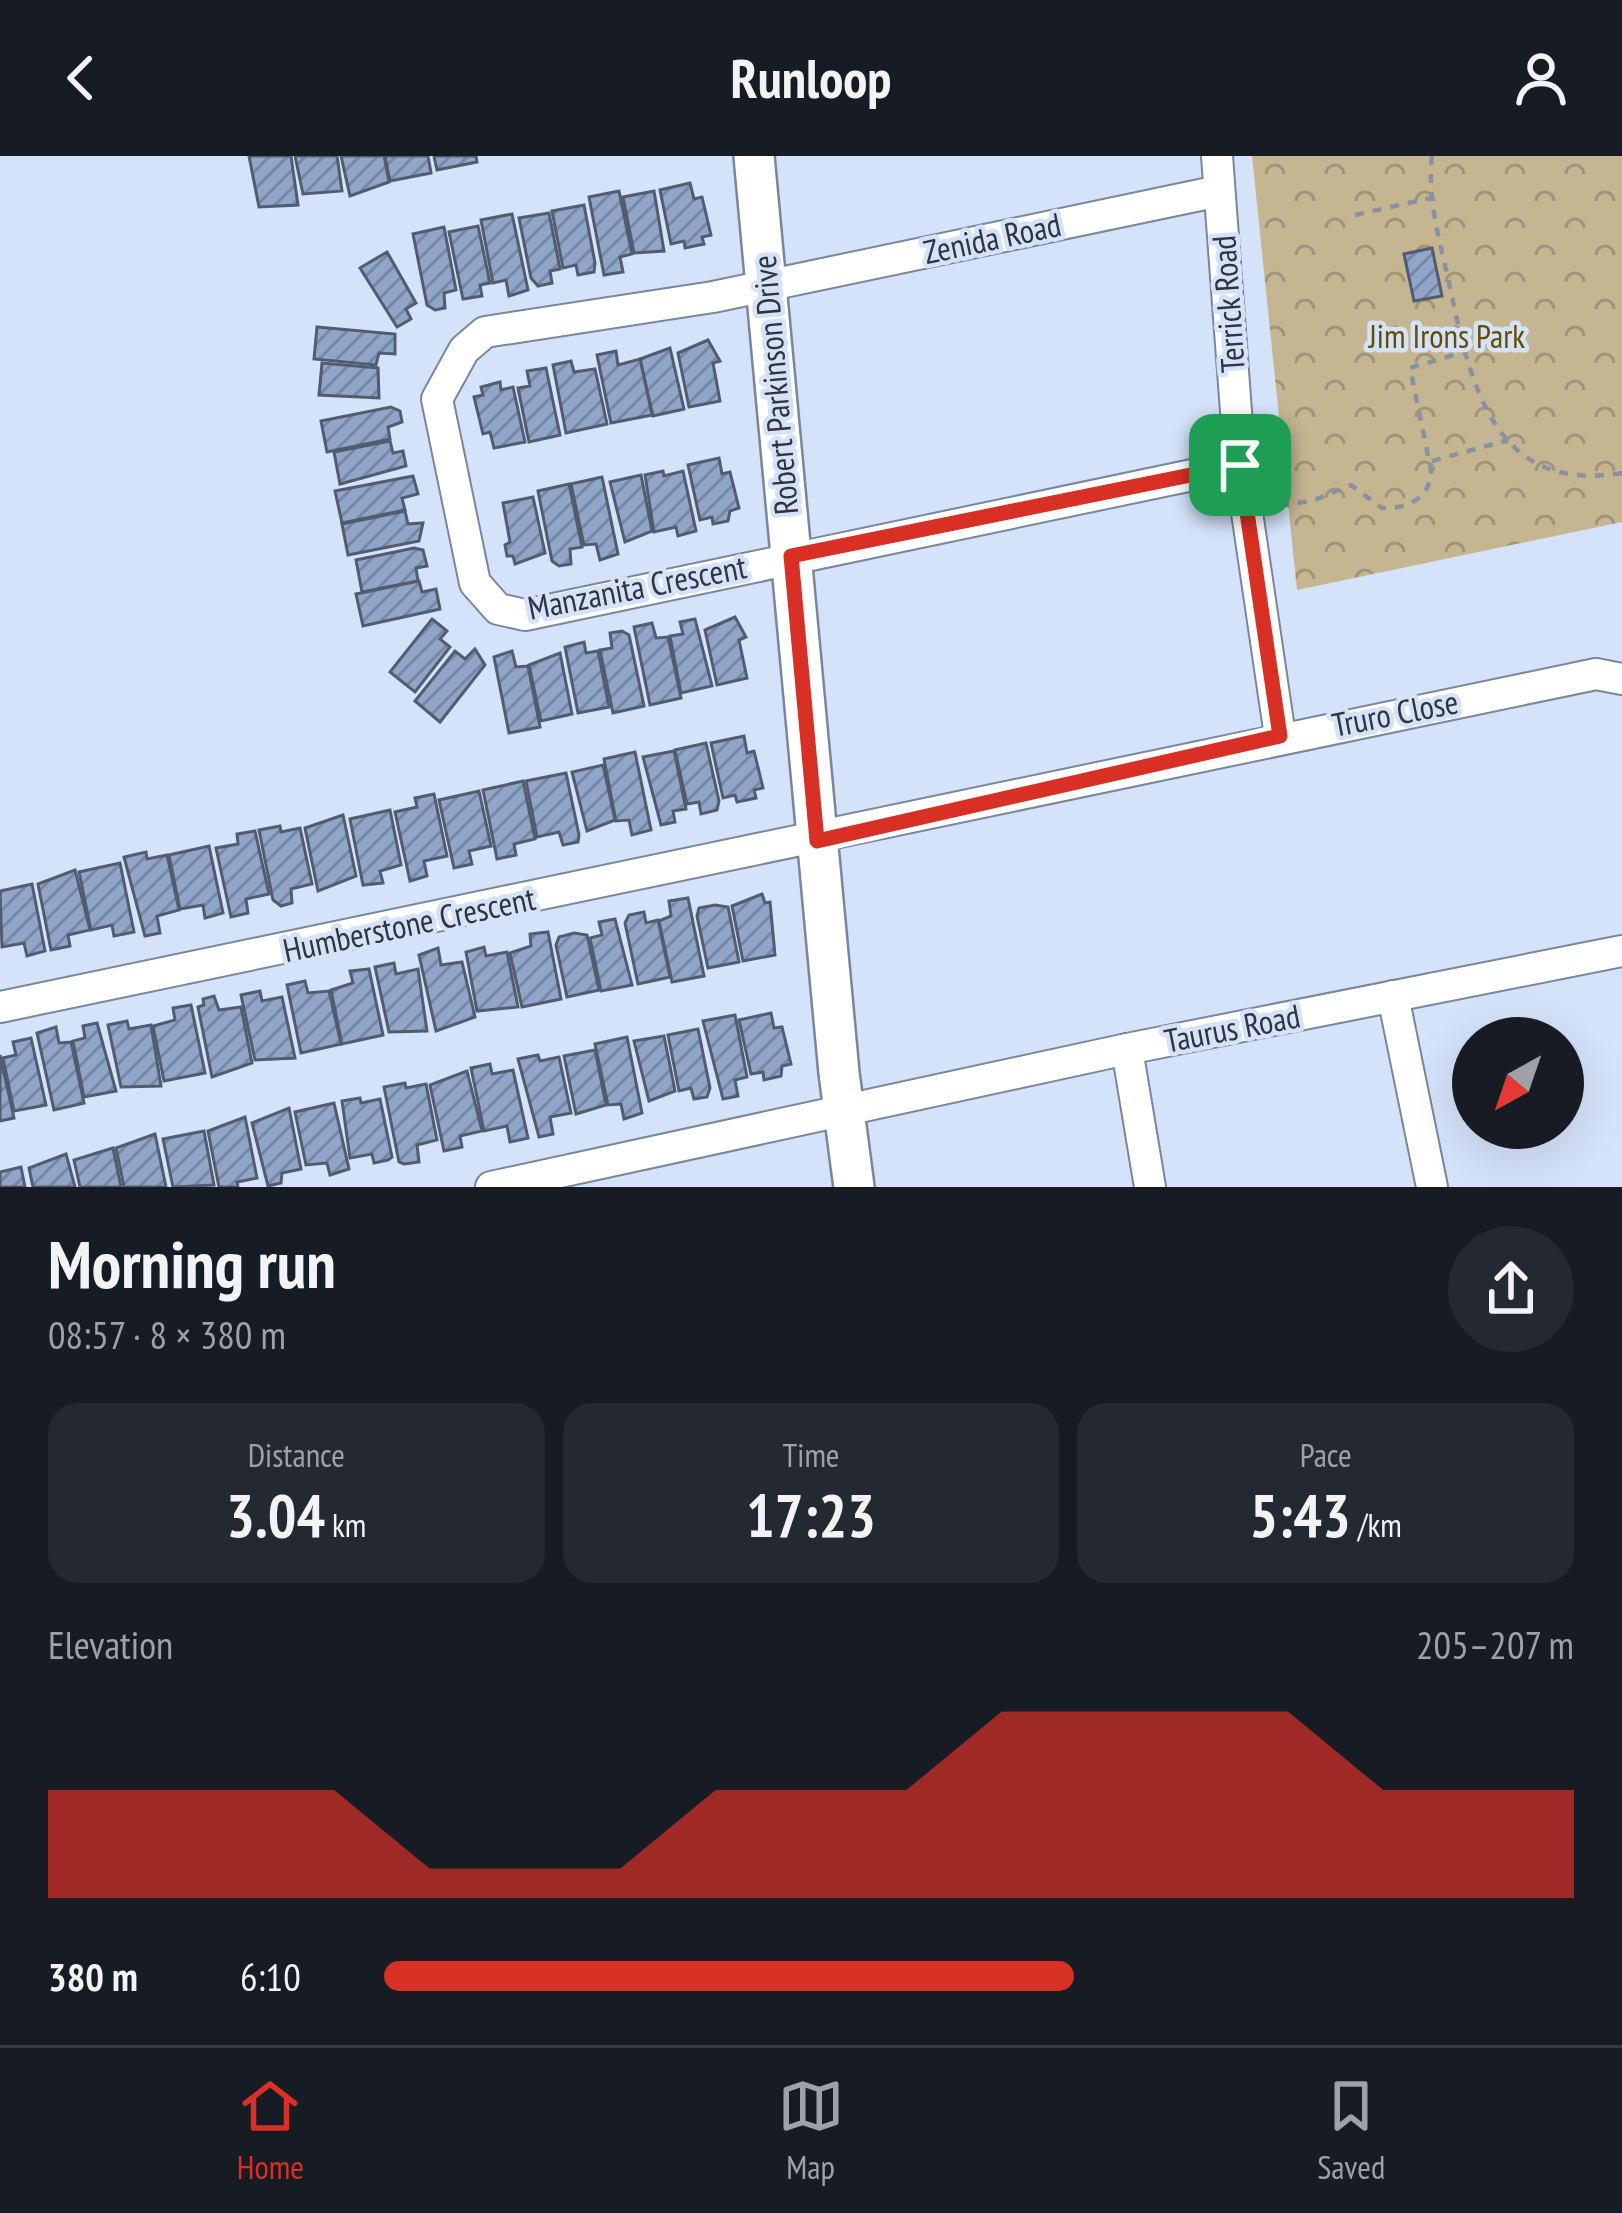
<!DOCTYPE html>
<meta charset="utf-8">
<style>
body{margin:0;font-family:"PT Sans Narrow",sans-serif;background:#242831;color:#f1f3f6;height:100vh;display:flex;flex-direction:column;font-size:45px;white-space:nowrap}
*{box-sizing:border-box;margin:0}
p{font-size:39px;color:#9ea1a6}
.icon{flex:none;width:66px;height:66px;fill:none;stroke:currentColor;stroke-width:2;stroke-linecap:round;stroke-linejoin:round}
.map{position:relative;height:1031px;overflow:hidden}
.details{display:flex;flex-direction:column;background:#171b24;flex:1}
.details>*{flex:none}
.needle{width:78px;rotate:220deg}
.tools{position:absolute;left:1452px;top:861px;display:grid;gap:24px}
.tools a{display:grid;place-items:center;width:132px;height:132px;border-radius:50%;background:#171b24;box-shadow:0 12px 48px #0002;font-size:60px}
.pin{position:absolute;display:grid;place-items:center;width:102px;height:102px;color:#fff;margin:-51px;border-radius:24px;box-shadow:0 6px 18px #0006}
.round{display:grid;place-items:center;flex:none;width:126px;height:126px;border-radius:63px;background:#242831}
.summary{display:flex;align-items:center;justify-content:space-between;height:204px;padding:0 48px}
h1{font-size:66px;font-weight:700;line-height:90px}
.stats{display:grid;grid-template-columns:repeat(3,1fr);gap:18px;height:204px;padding:12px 48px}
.stats div{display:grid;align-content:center;border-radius:30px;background:#242831;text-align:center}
.stats b{font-size:60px;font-weight:700}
.stats small{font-size:33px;font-weight:400}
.stats p{font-size:33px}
.chart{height:336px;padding:24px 48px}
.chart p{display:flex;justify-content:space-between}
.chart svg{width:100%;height:216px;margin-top:12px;fill:#d93025;opacity:.7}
ul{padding:0 48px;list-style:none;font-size:39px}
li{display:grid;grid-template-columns:192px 144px 1fr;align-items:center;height:90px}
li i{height:30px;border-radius:15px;background:#d93025}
header{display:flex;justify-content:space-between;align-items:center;height:156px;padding:0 48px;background:#171b24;font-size:54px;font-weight:700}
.dock{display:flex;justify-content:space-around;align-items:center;height:168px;border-top:3px solid #363941;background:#171b24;font-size:33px;color:#9ea1a6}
.dock a{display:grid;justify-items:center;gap:6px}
.dock .active{color:#d93025}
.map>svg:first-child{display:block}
.park{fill:url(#park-crowns)}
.building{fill:url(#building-hatch);stroke:#515c70;stroke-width:3}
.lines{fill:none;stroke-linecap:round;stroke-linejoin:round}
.minor-casing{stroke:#7a869b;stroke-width:34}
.tertiary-casing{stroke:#7a869b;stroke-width:44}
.path{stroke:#8892a2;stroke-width:4.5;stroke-dasharray:9 9;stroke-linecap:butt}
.minor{stroke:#fff;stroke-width:30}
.tertiary{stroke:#fff;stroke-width:39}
.route-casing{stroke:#fff;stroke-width:24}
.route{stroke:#d93025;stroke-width:15}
.labels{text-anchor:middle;stroke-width:9;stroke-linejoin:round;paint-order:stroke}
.street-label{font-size:33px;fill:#2f343d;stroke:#d5e3fa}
.park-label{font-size:33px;fill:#654c05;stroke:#d5e3fa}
</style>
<header><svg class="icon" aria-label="back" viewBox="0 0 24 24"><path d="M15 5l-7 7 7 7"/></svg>Runloop<svg class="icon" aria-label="person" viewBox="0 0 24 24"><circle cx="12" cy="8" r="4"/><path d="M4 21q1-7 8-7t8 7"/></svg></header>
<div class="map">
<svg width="1622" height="1031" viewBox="0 0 1622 1031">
<defs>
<pattern id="park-crowns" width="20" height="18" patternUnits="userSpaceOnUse" patternTransform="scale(3)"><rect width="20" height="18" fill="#c6b591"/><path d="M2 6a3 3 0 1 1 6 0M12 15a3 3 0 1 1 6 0" fill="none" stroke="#a19478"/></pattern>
<pattern id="building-hatch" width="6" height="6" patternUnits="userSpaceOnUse" patternTransform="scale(3)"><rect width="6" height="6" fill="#91a5c8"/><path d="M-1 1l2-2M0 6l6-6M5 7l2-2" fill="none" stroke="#7787a4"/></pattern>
</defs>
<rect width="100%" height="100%" fill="#d5e3fa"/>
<path class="park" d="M1252,0H1622V366L1297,434Z"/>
<g class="building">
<path d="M249,0H291L298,49L259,51Z"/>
<path d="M295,0H337L342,35L303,38Z"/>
<path d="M341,0H384L389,26L350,40Z"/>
<path d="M385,0H428L431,17L390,25Z"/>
<path d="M434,0H476L477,6L437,14Z"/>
<path d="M690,27L694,43L702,41L711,79L702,81L704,88L685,92L684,85L671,88L660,34Z"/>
<path d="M619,35L632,98L620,101L623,116L604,119L589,41Z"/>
<path d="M654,35L664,95L634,97L623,41Z"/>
<path d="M584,49L595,107L594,116L578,119L576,109L563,112L552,55Z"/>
<path d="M549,57L560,113L550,115L552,127L538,130L531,122L519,62Z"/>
<path d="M512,58L528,134L509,140L506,124L493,127L481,64Z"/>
<path d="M478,70L490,127L480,129L482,140L463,143L449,76Z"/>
<path d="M444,71L456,134L444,137L445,152L435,154L427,149L413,78Z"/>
<path d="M1432,92L1442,140L1414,145L1404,98Z"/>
<path d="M387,96L416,147L406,153L411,163L397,171L360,112Z"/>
<path d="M317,171L395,178V198L379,197L376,209L314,203Z"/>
<path d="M708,184L720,205L713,207L720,245L689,251L678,197Z"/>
<path d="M670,192L684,253L653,260L640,203Z"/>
<path d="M616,195L618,209L640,203L652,259L611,267L597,199Z"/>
<path d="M571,205L574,216L595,213L607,268L566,277L553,209Z"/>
<path d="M322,207L378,212L379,242L319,239Z"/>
<path d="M546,212L560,279L529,286L518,232L530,230L527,215Z"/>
<path d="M500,226L501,234L513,231L525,286L494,292L490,276L483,278L474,241L483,239L481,231Z"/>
<path d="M391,251L400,255L402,266L388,271L390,283L327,296L321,265Z"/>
<path d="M390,285L393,297L403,295L406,310L340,328L334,296Z"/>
<path d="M719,302L722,318L730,316L739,352L730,355L728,365L713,368L712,361L700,364L688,309Z"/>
<path d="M663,315L664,320L683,315L696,375L678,380L676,371L654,376L645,319Z"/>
<path d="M641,319L652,375L625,386L610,326Z"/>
<path d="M413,320L418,338L402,342L405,354L342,367L335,335Z"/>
<path d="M602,321L618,398L600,404L596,388L584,389L571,328Z"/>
<path d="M569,328L582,391L570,393L571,408L559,410L552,405L538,335Z"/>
<path d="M533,341L545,397L515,408L513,400H507L505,389L510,386L503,347Z"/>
<path d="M405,355L408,368L423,367L419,385L348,399L342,368Z"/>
<path d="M414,392L423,394L427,410L416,412L418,425L362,436L356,404Z"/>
<path d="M419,425L422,436L436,433L440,453L363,470L356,438Z"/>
<path d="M735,461L746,481L739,484L747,522L717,529L705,474Z"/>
<path d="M432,463L447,475L440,483L450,491L415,536L390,516Z"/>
<path d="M695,463L712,530L681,537L670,480L683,478L680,466Z"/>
<path d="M652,467L656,482L668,481L681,542L650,549L634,471Z"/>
<path d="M622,475L629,479L644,550L613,557L600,494L612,492L610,477Z"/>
<path d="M584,486L586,497L598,495L609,551L578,557L565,491Z"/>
<path d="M475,493L485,509L440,566L415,545L455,495L465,503Z"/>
<path d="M512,495L516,511L528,510L540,571L509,577L494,501Z"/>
<path d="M560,497L572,558L541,565L529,509Z"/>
<path d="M744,580L747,597L754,595L763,632L754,634L756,642L737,646L735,639L723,642L711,587Z"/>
<path d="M706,587L719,645L717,654L701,658L699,646L687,648L675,594Z"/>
<path d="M674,595L686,653L673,655L675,666L661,669L643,601Z"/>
<path d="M635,596L651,674L632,679L629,664L616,665L604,603Z"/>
<path d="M603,609L615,664L587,675L572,616Z"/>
<path d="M566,617L579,679L578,686L563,689L559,676L537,681L526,625Z"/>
<path d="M523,625L535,683L514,688L516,699L497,703L483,634Z"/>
<path d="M479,635L491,690L469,695L472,708L454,712L439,644Z"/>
<path d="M434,638L447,700L424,705L427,720L410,725L395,656L417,651L415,642Z"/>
<path d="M390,654L401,709L380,715L383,727L363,729L350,663Z"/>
<path d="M343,659L356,720L318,735L305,672Z"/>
<path d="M280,670L281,676L300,672L312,728L291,733L292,747L281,750L273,744L259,674Z"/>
<path d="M255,675L269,738L246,743L248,757L231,761L216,692L238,688L237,678Z"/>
<path d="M209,690L223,757L205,762L203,749L180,753L169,699Z"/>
<path d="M146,696L147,703L167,699L179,754L157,760L160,777L145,780L124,701Z"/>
<path d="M120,707L134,776L114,780L112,769L91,774L79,716Z"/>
<path d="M75,714L90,774L68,779L70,790L51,794L38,728Z"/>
<path d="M32,728L45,795L27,800L24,787L2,791L0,735Z"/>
<path d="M762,738L765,747L770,746L775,799L743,805L732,750Z"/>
<path d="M688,742L704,820L672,826L659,765L671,760L669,745Z"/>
<path d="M715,749L728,751L739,806L708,812L697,760L699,752Z"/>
<path d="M644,756L646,767L658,764L670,821L638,828L625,767L629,759Z"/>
<path d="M615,763L632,829L601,835L590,782L602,779L599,766Z"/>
<path d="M548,776L561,843L522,851L510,797L531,790L530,778Z"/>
<path d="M574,777L587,779L599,834L567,841L556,789L559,781Z"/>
<path d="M484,791L486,800L507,796L518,851L477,855L466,796Z"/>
<path d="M438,792L441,809L462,806L475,861L436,875L419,799Z"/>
<path d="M394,807L396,818L418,813L427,875L389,876L375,811Z"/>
<path d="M369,813L383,879L342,888L331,834L353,827L350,815Z"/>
<path d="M305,825L308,837L329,835L341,888L301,897L287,829Z"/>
<path d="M260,835L262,845L282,841L295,902L255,904L241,839Z"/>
<path d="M214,840L219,854L241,851L252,907L212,921L198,851L204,849L203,843Z"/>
<path d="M191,849L205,917L164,925L153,870L175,864L173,852Z"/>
<path d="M771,857L774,872L782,871L791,908L782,910L781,920L764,924L763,916L751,918L739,864Z"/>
<path d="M735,859L747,921L735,924L738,940L723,943L703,865Z"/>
<path d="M127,865L129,873L151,869L161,930L121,931L108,869Z"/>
<path d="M97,867L116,935L84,941L73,885L85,882L83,870Z"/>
<path d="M56,871L59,887L71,886L84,947L54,954L37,877Z"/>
<path d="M698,873L710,932L707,941L694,943L691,932L679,935L668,879Z"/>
<path d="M664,880L675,935L649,945L634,885Z"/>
<path d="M627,881L642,957L624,963L621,948L608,949L595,888Z"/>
<path d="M31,882L46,949L14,955L3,902L16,899L13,886Z"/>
<path d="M595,894L606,949L576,958L564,900Z"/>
<path d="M0,899L14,962L0,965Z"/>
<path d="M538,899L540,905L559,901L571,957L550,961L553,978L539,981L518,903Z"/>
<path d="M490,908L492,918L513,914L528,982L510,986L507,970L484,975L471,912Z"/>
<path d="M467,915L482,975L460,980L462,991L444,995L430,929Z"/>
<path d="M405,927L406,932L426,928L437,984L417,989L419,1006L404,1008L399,1006L384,931Z"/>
<path d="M360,942L361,947L380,943L392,1001L388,1004L374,1007L372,998L350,1002L342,945Z"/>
<path d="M334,947L349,1013L330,1019L327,1007L306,1009L295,956Z"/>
<path d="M289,952L301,1013L282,1017L281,1027L268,1030L252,967Z"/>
<path d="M245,961L257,1022L237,1026L238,1031H219L208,975Z"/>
<path d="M204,975L214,1029L173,1031L163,983Z"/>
<path d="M155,978L166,1031H124L116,992Z"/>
<path d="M113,992L121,1031H80L74,1004Z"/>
<path d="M66,998L75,1031H33L29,1012Z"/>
<path d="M21,1011L25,1031H0V1016Z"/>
</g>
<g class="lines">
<g class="minor-casing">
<g id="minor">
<path d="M1217,0L1240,309L1280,580"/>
<path d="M1219,35L713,141L485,176L464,194L437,243L475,427L498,453L525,459L1240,309"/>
<path d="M1393,840L1432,1031"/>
<path d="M0,851L1596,518L1622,523"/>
<path d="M1127,893L1150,1031"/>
<path d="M491,1031L1127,893L1622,795"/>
</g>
</g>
<g class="tertiary-casing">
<path id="tertiary" d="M754,0L839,917L854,1031"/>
</g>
<g class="path">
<path d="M1432,0C1427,43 1440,86 1449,127C1470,224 1491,339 1622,317"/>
<path d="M1355,59L1431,42"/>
<path d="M1432,305L1508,284"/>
<path d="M1280,350L1315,344L1351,329L1382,352C1408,353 1431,342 1431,314L1410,212L1464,196"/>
</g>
<use href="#minor" class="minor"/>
<use href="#tertiary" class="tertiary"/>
</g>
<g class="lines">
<g class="route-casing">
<path id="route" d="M1240,309L1280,580L817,685L791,400Z"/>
</g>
<use href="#route" class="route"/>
</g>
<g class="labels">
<g class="street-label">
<text transform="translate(992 82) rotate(-12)" y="12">Zenida Road</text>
<text transform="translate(1228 148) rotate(-94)" y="12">Terrick Road</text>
<text transform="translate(775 229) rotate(-95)" y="12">Robert Parkinson Drive</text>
<text transform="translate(637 431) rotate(-11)" y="12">Manzanita Crescent</text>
<text transform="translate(1395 557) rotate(-11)" y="12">Truro Close</text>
<text transform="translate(409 768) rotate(-12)" y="12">Humberstone Crescent</text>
<text transform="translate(1232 872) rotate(-11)" y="12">Taurus Road</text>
</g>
<g class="park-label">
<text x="1447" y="192">Jim Irons Park</text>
</g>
</g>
</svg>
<div class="tools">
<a><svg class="needle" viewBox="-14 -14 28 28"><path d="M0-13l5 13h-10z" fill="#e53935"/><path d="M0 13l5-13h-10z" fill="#9ea1a6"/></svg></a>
</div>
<div class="pin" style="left:1240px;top:309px;background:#1e9e55"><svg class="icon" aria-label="arrive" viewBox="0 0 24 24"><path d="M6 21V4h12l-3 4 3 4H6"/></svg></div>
</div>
<section class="details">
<div class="summary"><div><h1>Morning run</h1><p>08:57 · 8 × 380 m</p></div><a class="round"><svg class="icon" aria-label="share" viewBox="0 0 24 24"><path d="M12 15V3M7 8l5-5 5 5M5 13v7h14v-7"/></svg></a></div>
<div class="stats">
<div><p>Distance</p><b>3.04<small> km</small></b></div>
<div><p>Time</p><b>17:23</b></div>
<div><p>Pace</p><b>5:43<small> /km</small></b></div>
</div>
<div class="chart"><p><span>Elevation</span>205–207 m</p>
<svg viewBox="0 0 160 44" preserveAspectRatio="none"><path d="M0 44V22L10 22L20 22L30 22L40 38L50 38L60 38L70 22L80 22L90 22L100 6L110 6L120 6L130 6L140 22L150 22L160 22V44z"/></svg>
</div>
<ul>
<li><b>380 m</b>6:10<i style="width:58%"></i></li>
</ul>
</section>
<nav class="dock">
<a class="active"><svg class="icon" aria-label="home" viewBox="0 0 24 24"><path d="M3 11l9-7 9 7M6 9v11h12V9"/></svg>Home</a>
<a><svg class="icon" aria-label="map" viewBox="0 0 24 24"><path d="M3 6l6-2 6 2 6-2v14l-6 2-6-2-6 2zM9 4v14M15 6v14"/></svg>Map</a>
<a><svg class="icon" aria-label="saved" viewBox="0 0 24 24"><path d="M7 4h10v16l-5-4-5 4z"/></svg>Saved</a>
</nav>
